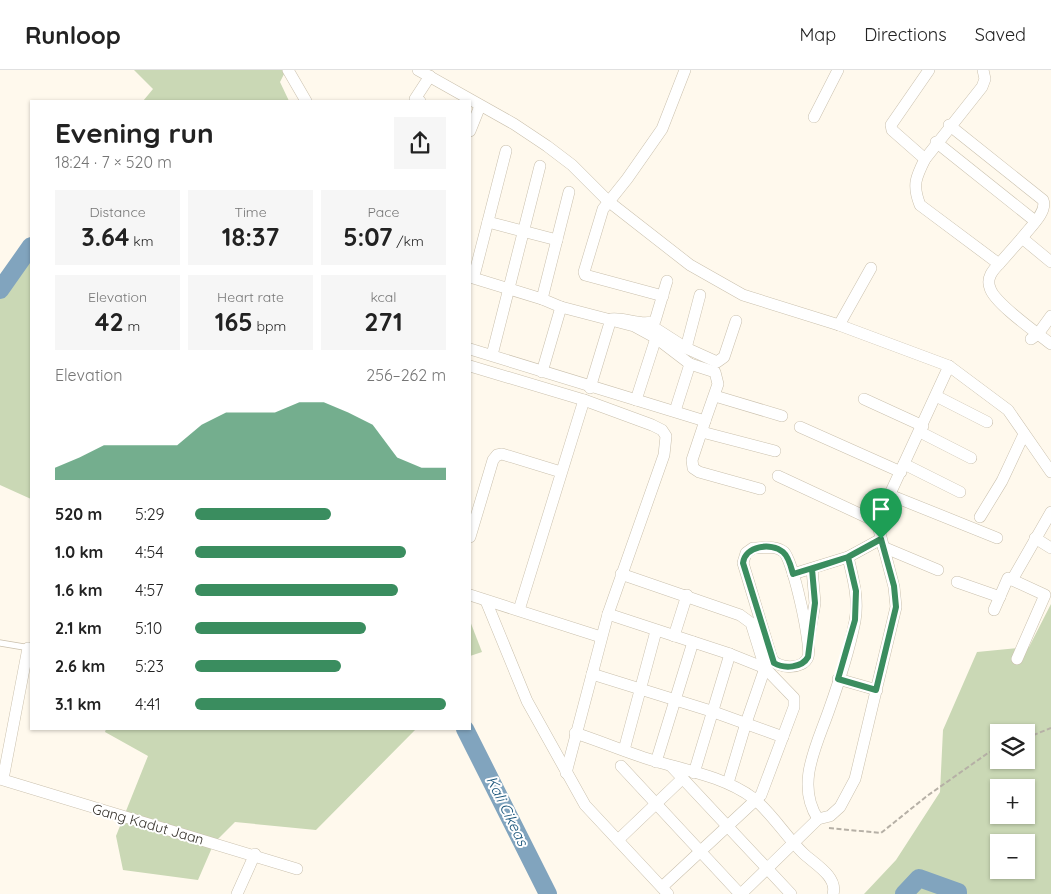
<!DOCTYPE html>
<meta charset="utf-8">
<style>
body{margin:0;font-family:Quicksand,sans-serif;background:#f6f6f6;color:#222;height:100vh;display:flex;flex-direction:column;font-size:19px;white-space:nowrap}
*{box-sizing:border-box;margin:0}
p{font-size:16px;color:#767676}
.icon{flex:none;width:28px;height:28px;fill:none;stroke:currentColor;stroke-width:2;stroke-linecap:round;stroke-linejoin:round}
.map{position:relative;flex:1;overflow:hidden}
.drawer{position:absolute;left:30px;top:30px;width:441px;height:630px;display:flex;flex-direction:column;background:#fff;border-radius:0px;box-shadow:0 1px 4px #0004}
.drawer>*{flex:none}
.buttons{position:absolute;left:990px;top:654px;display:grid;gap:10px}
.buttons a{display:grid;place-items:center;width:45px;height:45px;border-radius:0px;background:#fff;box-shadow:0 1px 4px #0004;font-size:25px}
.pin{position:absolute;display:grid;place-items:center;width:42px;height:42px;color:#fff;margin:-51px -21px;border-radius:50% 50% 50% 0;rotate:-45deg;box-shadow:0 0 5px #0007}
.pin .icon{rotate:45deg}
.round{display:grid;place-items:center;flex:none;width:52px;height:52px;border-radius:0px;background:#f6f6f6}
.head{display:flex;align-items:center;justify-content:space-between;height:85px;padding:0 25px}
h1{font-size:28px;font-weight:700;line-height:38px}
.figures{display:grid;grid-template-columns:repeat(3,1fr);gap:8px;height:85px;padding:5px 25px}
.figures div{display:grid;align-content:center;border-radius:0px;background:#f6f6f6;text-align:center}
.figures b{font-size:25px;font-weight:700}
.figures small{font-size:14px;font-weight:400}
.figures p{font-size:14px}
.chart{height:140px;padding:10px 25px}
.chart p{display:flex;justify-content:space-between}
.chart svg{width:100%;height:90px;margin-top:5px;fill:#3a8d5f;opacity:.7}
ul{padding:0 25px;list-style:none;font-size:16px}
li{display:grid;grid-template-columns:80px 60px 1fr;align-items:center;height:38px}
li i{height:12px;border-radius:6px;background:#3a8d5f}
header{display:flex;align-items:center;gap:30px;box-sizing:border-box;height:70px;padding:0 25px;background:#fff;border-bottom:1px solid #e0e0e0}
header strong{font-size:24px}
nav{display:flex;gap:28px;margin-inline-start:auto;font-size:18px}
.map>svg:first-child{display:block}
.green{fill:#cad8b5;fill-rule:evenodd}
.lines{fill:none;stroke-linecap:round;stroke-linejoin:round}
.river{stroke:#81a4be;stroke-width:18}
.lane-casing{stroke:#cac0ad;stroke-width:7}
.street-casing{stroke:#cac0ad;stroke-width:12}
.path{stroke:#b6b0a6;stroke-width:2;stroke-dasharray:5 2.5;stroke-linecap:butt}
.lane{stroke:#fff;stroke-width:5.5}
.street{stroke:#fff;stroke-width:11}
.route-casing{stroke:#fff;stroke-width:10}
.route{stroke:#3a8d5f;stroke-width:6}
.labels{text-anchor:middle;stroke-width:4;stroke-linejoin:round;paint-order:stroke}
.street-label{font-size:14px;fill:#332f28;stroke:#fff}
.water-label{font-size:15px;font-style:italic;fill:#1a557a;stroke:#fff}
</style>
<header>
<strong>Runloop</strong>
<nav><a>Map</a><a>Directions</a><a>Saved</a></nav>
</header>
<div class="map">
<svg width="1051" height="824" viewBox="0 0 1051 824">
<rect width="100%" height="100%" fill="#fff9ed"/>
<g class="green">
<path d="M134,0H286L280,12L289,31H143L153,19Z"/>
<path d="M31,181V429L0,415V228Z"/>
<path d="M1051,534V824H864L896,790L940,722L943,660L977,582L1029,577ZM999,662H1026V690H999ZM999,718H1026V745H999ZM999,772H1026V800H999Z"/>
<path d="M470,551L482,582L470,586Z"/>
<path d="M106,659H416L316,760L235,752L214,773L198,810L123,800L116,766L148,686L105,662Z"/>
</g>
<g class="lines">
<g class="river">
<path d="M0,220L31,176"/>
<path d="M465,659L548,824"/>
<path d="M904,824L919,808L958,822V824"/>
</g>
<g class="lane-casing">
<path id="lane" d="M0,573L30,578"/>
</g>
<g class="street-casing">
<g id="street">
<path d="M288,0L306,31"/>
<path d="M418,0L514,54L547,76L572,95L608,131L690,195L743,225L839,255L949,296L1008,340L1051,402"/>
<path d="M983,0L985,9L982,17L925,89C916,107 912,115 920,135L999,194C993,200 986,208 990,218C994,233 1037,263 1051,274"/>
<path d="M420,31L415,29L430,6"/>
<path d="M814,47L838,0"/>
<path d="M949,55L1043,130C1048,142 1029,158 1022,168L1051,192"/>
<path d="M470,61L480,36"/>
<path d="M936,72L1035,151"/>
<path d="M925,89L892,60L891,55L929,0"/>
<path d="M488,152L557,170"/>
<path d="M999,194L1022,168"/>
<path d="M475,202L506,81"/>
<path d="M470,207L542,229L561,237L634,256L656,268L690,294L715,302L718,314L705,351"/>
<path d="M663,226L585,205L584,202L603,139L627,109L662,59L685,0"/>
<path d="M542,229L569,122"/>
<path d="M647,253L686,278L717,292L724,287L736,251"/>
<path d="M839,255L871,198"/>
<path d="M1031,269L1038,264L1051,246"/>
<path d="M686,278L700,225"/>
<path d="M470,279L705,351L692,390L693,398L699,402L760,419"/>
<path d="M492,285L540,96"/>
<path d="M470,296L584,330L652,355L662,360L666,366L664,385L608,544L566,703"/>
<path d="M542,302L561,237"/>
<path d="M590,318L611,249C625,247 643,257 655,251L667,211"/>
<path d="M715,326L782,346"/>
<path d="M936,326L987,352"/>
<path d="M864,329L923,356"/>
<path d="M636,330L656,268"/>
<path d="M675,341L690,294"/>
<path d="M800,357L901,402"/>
<path d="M702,362L775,381"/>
<path d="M920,362L971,388"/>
<path d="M904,394L960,422"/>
<path d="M778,406L877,452"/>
<path d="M890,425L997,468"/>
<path d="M980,447L1002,411L1024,364"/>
<path d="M470,467L493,390L497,385L502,384L561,402"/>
<path d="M1035,468L1051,478"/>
<path d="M883,477L938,500"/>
<path d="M753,478C763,478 776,475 784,482C793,491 812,576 808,587C803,600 778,599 772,589L743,493L746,483Z"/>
<path d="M621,504L740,545L751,553L765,598L746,653L728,713"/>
<path d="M793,504L848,487L881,469"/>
<path d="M1012,510L1051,442"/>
<path d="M957,512L1000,527"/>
<path d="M470,525L601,567"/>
<path d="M486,531L527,631L585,735L668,824"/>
<path d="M519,540L584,330"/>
<path d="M994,540L1008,508L1045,525L1017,589"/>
<path d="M608,544L730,584L765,598L794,628V637L761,725L662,817"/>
<path d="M674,566L687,525"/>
<path d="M809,567L815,533L812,499"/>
<path d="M592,604L711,641L783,667"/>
<path d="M838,609L877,620"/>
<path d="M575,663C603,672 630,684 658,692C690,701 726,708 753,728C772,743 786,767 804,784C815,794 838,807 833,824"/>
<path d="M624,680L656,561"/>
<path d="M656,692L693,572"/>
<path d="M621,696L740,824"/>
<path d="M671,696L791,824"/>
<path d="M694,703L730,584"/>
<path d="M0,709L297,799"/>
<path d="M3,709L28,578"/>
<path d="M818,749C795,714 817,675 829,640C839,612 849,581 855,551C859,529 853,508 848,487"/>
<path d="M618,770L683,708"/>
<path d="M237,824L255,784"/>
<path d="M741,824L818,749L830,746L840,737L855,709L896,537L894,517L877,452L949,296"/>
</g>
</g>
<g class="path">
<path d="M1026,668L1051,658"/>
<path d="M829,758L881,763L927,726L988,683L999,679"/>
</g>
<use href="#lane" class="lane"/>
<use href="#street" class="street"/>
</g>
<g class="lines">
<g class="route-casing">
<path id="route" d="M881,469L848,487L812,499L815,533L808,587C802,598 784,599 774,593L743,493C745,476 771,472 783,482C789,487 791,497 793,504L848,487L856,521L855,550L838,609L876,620L896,537L894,516L881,469"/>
</g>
<use href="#route" class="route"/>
</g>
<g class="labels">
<g class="street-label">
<text transform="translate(148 754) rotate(16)" y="5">Gang Kadut Jaan</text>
</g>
<g class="water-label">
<text transform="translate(507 741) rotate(64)" y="5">Kali Cikeas</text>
</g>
</g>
</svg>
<div class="buttons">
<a><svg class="icon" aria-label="layers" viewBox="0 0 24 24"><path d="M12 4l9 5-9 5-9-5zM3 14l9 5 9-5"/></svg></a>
<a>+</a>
<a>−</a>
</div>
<div class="pin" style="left:881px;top:469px;background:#1e9e55"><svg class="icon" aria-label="arrive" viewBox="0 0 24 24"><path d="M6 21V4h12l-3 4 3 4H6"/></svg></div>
<section class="drawer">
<div class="head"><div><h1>Evening run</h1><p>18:24 · 7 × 520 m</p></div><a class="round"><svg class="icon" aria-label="share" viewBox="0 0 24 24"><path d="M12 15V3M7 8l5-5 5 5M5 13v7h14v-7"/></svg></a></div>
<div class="figures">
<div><p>Distance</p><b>3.64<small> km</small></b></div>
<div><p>Time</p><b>18:37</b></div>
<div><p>Pace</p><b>5:07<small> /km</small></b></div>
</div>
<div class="figures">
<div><p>Elevation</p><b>42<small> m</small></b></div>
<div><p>Heart rate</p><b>165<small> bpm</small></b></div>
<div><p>kcal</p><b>271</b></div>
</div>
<div class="chart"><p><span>Elevation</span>256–262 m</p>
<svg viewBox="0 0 160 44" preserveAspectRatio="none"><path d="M0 44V38L10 33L20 27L30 27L40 27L50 27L60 17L70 11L80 11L90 11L100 6L110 6L120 11L130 17L140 33L150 38L160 38V44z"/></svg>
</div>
<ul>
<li><b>520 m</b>5:29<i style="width:54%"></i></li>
<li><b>1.0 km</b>4:54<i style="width:84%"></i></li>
<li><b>1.6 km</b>4:57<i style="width:81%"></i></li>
<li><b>2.1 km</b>5:10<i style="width:68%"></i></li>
<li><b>2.6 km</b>5:23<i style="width:58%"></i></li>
<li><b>3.1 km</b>4:41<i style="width:100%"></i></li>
</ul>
</section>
</div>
